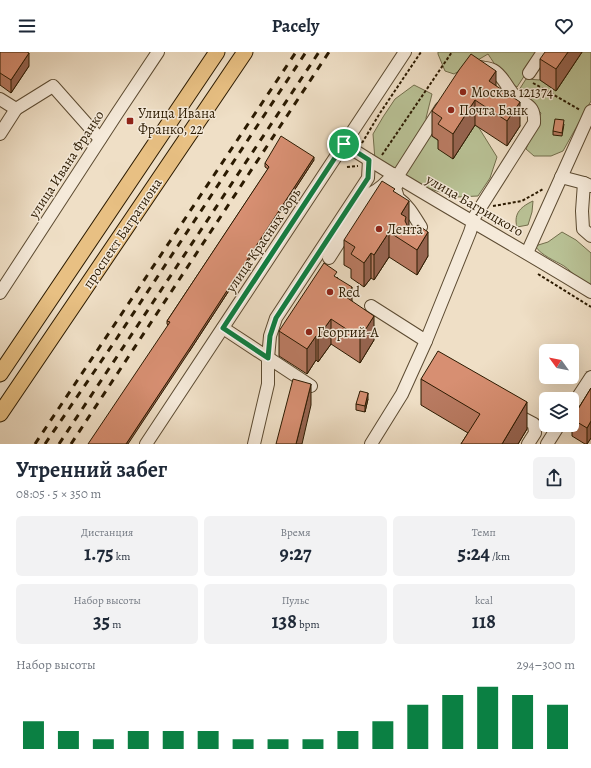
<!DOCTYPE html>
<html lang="ru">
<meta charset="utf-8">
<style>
body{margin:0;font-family:Alegreya,serif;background:#f2f2f3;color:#1f2937;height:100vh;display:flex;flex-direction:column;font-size:15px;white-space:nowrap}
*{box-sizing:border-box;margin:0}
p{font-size:13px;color:#747a83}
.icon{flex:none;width:22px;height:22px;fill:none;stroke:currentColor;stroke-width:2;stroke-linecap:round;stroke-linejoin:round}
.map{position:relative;height:392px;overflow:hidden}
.details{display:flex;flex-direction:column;background:#fff;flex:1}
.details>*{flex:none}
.needle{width:26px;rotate:303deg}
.controls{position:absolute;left:539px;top:292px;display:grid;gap:8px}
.controls a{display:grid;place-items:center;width:40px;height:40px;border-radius:6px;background:#fff;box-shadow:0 4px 16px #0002;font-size:20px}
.pin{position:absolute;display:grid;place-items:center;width:34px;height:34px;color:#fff;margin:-17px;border:2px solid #fff;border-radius:50%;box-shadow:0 1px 4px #0007}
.round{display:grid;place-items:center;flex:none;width:42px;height:42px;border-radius:6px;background:#f2f2f3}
.overview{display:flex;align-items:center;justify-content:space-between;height:68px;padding:0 16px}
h1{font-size:22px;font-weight:700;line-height:30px}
.figures{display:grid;grid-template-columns:repeat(3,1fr);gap:6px;height:68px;padding:4px 16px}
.figures div{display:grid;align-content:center;border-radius:6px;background:#f2f2f3;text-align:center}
.figures b{font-size:20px;font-weight:700}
.figures small{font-size:11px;font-weight:400}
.figures p{font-size:11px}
.chart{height:112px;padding:8px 16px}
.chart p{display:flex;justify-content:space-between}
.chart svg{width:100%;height:72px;margin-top:4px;stroke:#0b8043;stroke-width:6}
header{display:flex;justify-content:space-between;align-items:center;height:52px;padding:0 16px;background:#fff;font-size:18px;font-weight:700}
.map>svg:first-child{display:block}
.green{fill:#b9c296;stroke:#726e4c}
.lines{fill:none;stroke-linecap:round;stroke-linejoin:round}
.minor-casing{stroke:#5c4b32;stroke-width:14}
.major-casing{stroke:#2b1a01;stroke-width:17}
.path{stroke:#2b1a01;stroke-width:2;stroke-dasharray:3 2;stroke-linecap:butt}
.minor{stroke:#f5eada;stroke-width:12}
.major{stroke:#e8c083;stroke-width:15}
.rail{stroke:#2b1a01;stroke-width:3;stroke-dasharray:7 7;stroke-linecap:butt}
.wall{fill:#b97b62;stroke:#2b1a01}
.shaded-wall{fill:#966450;stroke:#2b1a01}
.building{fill:#d78f72;stroke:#2b1a01}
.route-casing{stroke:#fff;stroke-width:8}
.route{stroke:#0b8043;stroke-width:5}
.poi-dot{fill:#8f2418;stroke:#f5eada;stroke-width:1.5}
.labels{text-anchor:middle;stroke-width:3;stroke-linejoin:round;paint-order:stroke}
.poi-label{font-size:14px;fill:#2b1a01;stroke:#f5eada;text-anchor:start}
.street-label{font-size:14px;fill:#2b1a01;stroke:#f5eada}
</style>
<header><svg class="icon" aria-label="menu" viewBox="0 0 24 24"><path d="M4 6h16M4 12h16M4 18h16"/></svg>Pacely<svg class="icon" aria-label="heart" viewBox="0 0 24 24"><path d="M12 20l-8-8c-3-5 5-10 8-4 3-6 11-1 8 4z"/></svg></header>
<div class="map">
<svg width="591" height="392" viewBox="0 0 591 392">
<rect width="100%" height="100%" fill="#efdfc6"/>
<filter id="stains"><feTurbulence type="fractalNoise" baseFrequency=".005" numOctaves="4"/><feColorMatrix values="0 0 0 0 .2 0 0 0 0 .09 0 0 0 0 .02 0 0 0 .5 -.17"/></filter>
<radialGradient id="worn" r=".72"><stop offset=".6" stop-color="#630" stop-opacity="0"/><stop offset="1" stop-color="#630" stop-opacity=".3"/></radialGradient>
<g class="green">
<path d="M438,0H540L517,35C504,28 496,14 488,2L454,22L445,19L438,2Z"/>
<path d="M582,0H591V49L563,99L551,104H534L526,97L541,61L525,46L519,38L526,27L540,28L556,39Z"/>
<path d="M414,33L432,42L426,66L430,83L442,91L453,107L475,73L479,76L497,105L490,126L478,144L457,145L420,134L375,108L373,82L383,65L395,47Z"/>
<path d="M533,149L532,160L528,173L517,175C513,161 522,154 533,149Z"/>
<path d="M562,180L576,188L591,201V237C580,231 574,221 564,214C554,208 542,204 535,194L548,190Z"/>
</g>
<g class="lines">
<g class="minor-casing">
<g id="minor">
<path d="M529,21L543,0"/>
<path d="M0,47L16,57L53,34L100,87"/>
<path d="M0,82L16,57"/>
<path d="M344,92C425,144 510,190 591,240"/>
<path d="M397,125L441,56"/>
<path d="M561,125L584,131"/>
<path d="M400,127L395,136L398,146C409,154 414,164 421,175L414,190"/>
<path d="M591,134L584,131L582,159L583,177L591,184"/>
<path d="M527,201L591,59"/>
<path d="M329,206L370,142C380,137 386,132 393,122"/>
<path d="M0,241L118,60L158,0"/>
<path d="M371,254L426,289"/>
<path d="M223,276L311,334"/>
<path d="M572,354L591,325"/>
<path d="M513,361L534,372L535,381L528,392"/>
<path d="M146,392L405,0"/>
<path d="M254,392L268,332V306L270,284L276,266L368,126L369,108"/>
<path d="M371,392L402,342L426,289L470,180L475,164L534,71C535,53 527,54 516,45C507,37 504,24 493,18C489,16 484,16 480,15"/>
<path d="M547,392L559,373"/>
</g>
</g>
<g class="major-casing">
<g id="major">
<path d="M0,322L217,0"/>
<path d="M0,362L245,0"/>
</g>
</g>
<g class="path">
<path d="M533,31L580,58"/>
<path d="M362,91L380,61L421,0"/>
<path d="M382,103L452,0"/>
<path d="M347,115L358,114"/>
<path d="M493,154L522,149L543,137"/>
<path d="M538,222L591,255"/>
</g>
<use href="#minor" class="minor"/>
<use href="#major" class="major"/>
<g class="rail">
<path d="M35,392L296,0"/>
<path d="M45,392L117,286L306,0"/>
<path d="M59,392L319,0"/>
<path d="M71,392L329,0"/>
</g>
</g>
<g class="wall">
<path d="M0,0L29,14L11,41L0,33Z"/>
<path d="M582,0L556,39L540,28V7Z"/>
<path d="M496,34L520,74L507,94L475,73L453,107L438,97V88L432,84V59Z"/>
<path d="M564,72L562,84L553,83V79Z"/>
<path d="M314,108L189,300L167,272V269L268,117L265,115V111Z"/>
<path d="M395,140L409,174L408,175L428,204L417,223L389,205L374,228L371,226L364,235L351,226V217L344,213V188Z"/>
<path d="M337,225L352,249L374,288L360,311L331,292L318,310L316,308L307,322L279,304V279Z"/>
<path d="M421,327L527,377L518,392H461L468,381L421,353Z"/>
<path d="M591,336V386L587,392H585L572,384V367Z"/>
<path d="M368,347L365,360L356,358V352Z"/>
</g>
<g class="shaded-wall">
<path d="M568,0H582L556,39V17Z"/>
<path d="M29,1V14L11,41V28Z"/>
<path d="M496,19V43L489,29Z"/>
<path d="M475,48V73L453,107V82Z"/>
<path d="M520,50V74L507,94V69Z"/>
<path d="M314,105V108L189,300L128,392H126Z"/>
<path d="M409,149V174L406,179L401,162Z"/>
<path d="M389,180V205L374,228V203Z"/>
<path d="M428,180V204L417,223V198Z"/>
<path d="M371,201V226L364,235V211Z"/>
<path d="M352,235V260L346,245Z"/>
<path d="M374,264V288L360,311V286Z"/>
<path d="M331,267V292L318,310V285Z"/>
<path d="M316,284V308L307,322V297Z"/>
<path d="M311,332V353L302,392H296Z"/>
<path d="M368,341V347L365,360V354Z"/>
<path d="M527,350V377L518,392H502Z"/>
<path d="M591,369V386L587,392V376Z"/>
</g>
<g class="building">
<path d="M0,0H27L29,1L11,28L0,21Z"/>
<path d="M545,0H568L556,17L540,7Z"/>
<path d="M471,2L496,19L489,29L520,50L507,69L475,48L453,82L438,72L442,66L432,59L459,18Z"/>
<path d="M555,67L564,68L562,81L553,79Z"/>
<path d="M281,84L314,105L189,297L126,392H88L170,270L167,269L269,115L265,111Z"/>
<path d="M382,129L395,137L393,139L409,149L401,162L406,165L405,169L408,175L412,177L418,173L428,180L417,198L389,180L374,203L371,201L364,211L351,202L355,195L344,188Z"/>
<path d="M324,211L337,220L334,224L352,235L346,245L374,264L360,286L331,267L318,285L316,284L307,297L279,279Z"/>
<path d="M438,299L527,350L502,392H461L480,362L421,327Z"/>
<path d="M293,327L311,332L296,392H276Z"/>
<path d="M591,336V369L587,376L572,367Z"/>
<path d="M360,339L368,341L365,354L356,352Z"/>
</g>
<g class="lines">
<g class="route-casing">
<path id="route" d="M344,92L369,108L368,126L276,266L270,284L268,306L223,276Z"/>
</g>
<use href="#route" class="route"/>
</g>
<g class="poi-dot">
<circle cx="463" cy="40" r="4"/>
<circle cx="451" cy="58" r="4"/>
<rect x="126" y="65" width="8" height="8" rx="2"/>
<circle cx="379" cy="177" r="4"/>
<circle cx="330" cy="240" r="4"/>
<circle cx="309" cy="280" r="4"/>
</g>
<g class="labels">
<g class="poi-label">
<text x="471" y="45">Москва 121374</text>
<text x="459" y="63">Почта Банк</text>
<text x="138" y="66">Улица Ивана<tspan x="138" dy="16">Франко, 22</tspan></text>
<text x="387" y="182">Лента</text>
<text x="338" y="245">Red</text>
<text x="317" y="285">Георгий-А</text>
</g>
<g class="street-label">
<text transform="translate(66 112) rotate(-57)" y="5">улица Ивана Франко</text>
<text transform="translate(475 153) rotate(30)" y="5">улица Багрицкого</text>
<text transform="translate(122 181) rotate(-56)" y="5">проспект Багратиона</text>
<text transform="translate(263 188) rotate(-56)" y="5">улица Красных Зорь</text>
</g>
</g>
<rect width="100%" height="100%" filter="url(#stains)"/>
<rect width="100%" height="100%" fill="url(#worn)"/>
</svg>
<div class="controls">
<a><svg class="needle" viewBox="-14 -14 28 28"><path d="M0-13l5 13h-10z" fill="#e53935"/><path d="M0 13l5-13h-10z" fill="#747a83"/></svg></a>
<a><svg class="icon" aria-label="layers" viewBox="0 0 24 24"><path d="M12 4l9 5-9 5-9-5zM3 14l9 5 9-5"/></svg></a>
</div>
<div class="pin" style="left:344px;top:92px;background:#1e9e55"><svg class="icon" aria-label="arrive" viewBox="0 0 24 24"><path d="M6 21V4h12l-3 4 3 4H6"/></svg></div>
</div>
<section class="details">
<div class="overview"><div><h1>Утренний забег</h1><p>08:05 · 5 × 350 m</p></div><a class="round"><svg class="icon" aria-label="share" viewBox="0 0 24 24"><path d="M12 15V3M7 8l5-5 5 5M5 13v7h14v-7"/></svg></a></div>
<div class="figures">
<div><p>Дистанция</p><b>1.75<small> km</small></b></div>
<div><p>Время</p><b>9:27</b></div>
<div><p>Темп</p><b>5:24<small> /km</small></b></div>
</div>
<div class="figures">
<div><p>Набор высоты</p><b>35<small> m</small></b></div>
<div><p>Пульс</p><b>138<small> bpm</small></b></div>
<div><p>kcal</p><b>118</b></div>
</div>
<div class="chart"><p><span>Набор высоты</span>294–300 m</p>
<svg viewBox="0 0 160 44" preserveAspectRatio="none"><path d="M5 44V27M15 44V33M25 44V38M35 44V33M45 44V33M55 44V33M65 44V38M75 44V38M85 44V38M95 44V33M105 44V27M115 44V17M125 44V11M135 44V6M145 44V11M155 44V17"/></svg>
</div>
</section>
